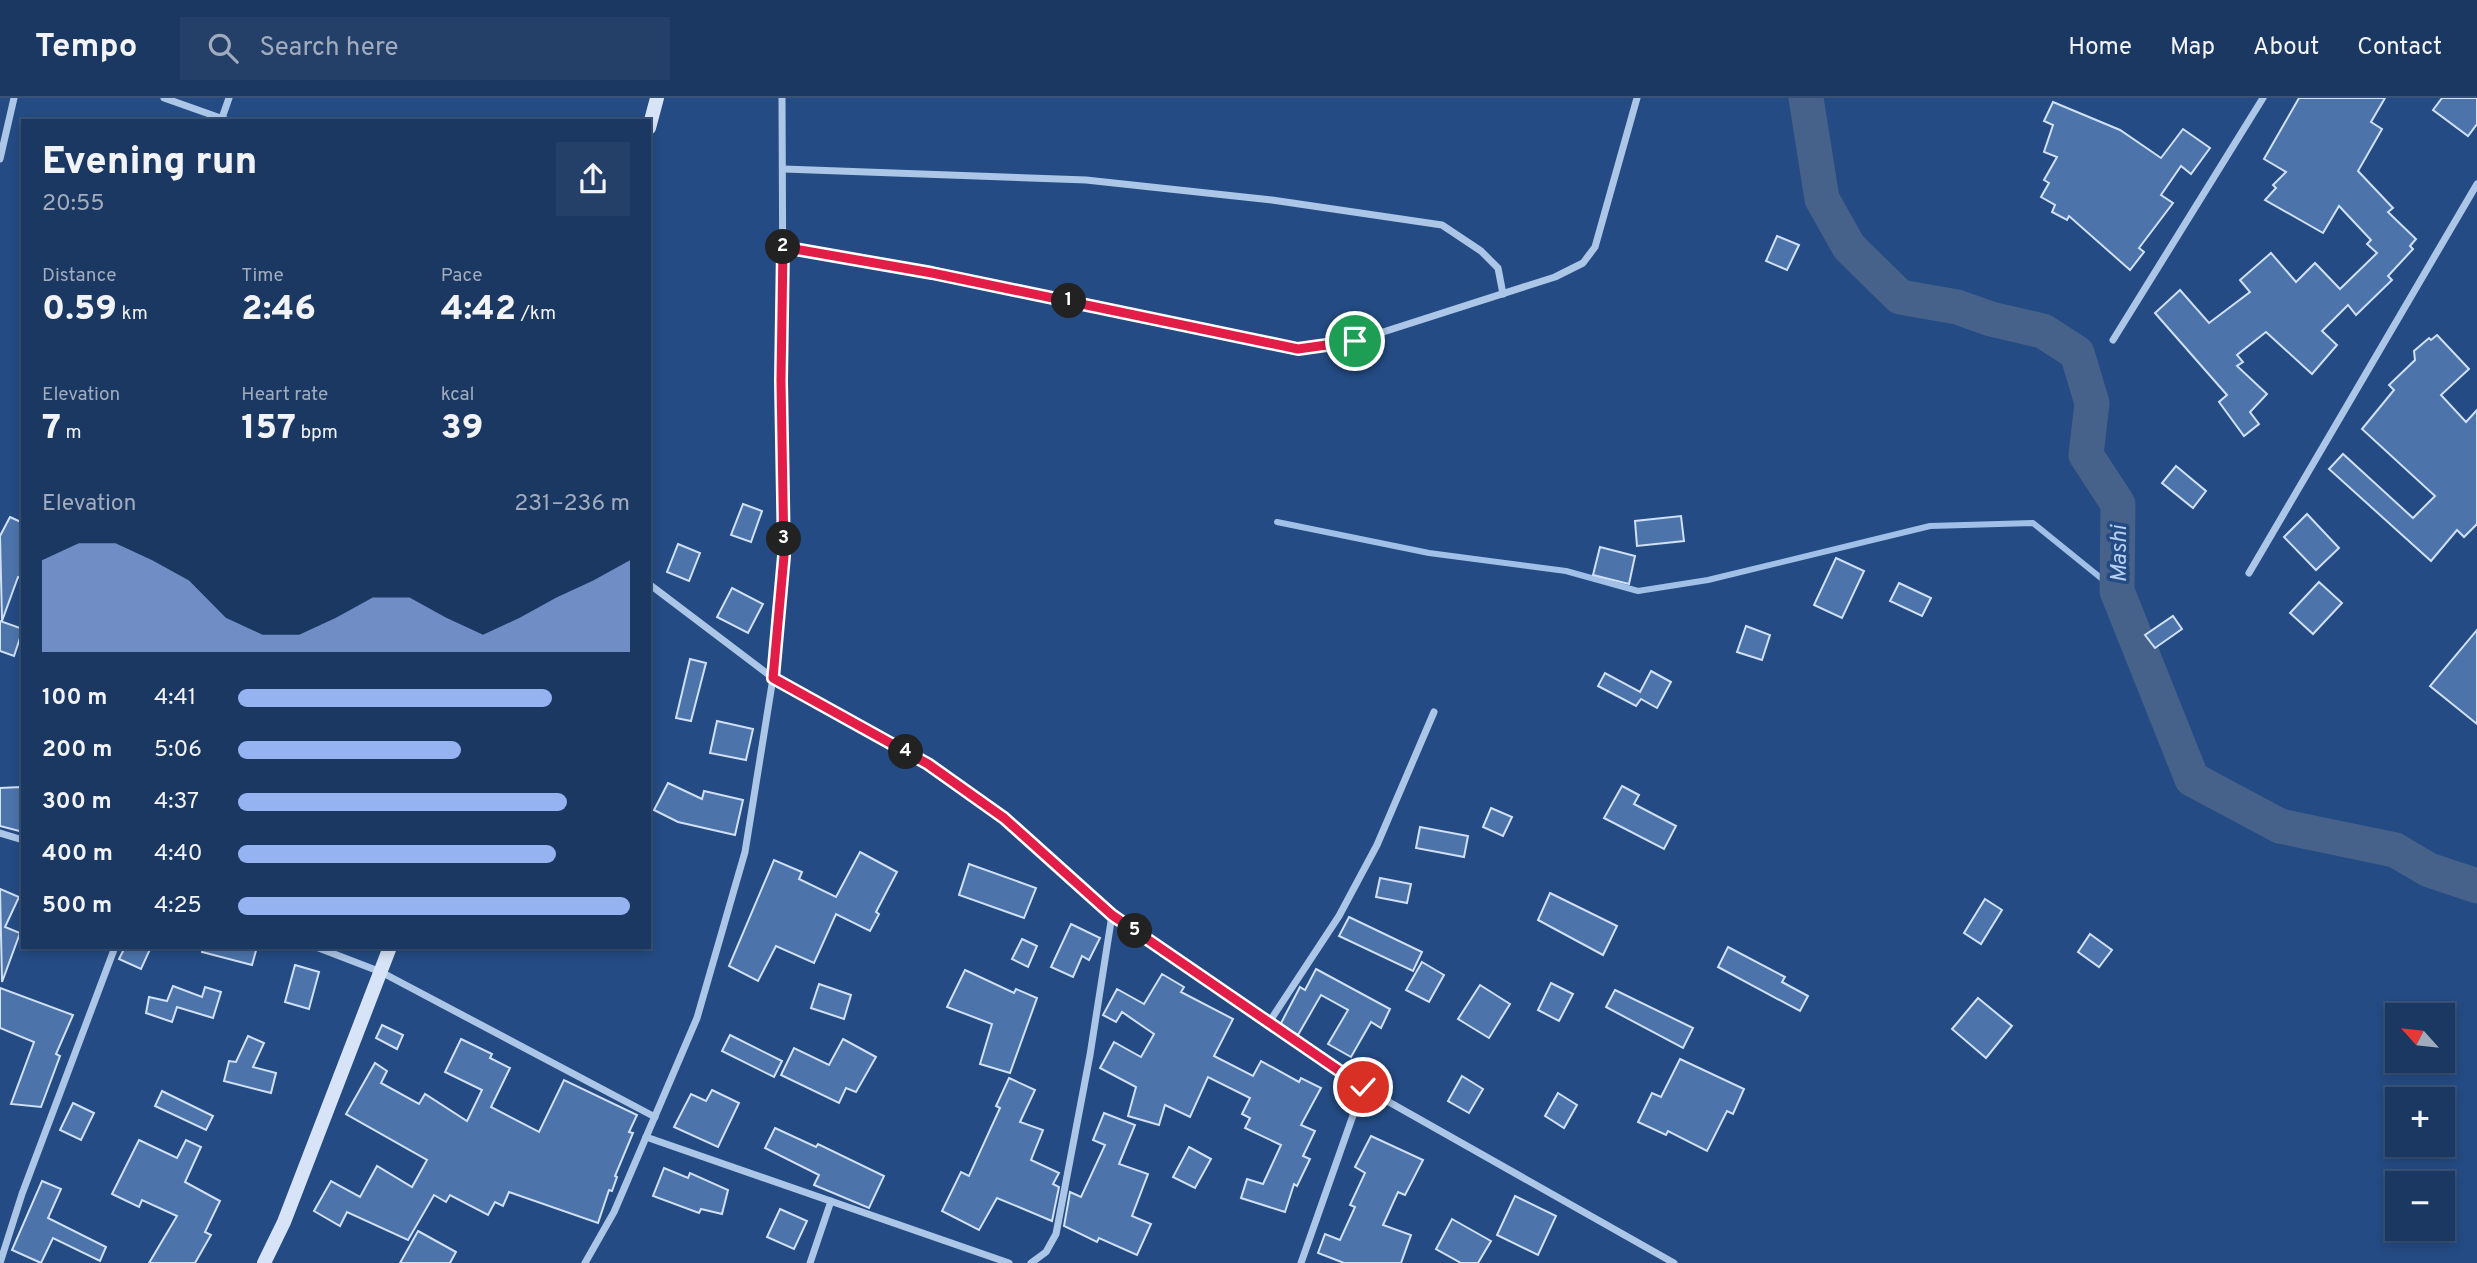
<!DOCTYPE html>
<meta charset="utf-8">
<style>
body{margin:0;font-family:Overpass,sans-serif;background:#243f68;color:#f1f3f6;height:100vh;display:flex;flex-direction:column;font-size:26px;white-space:nowrap}
*{box-sizing:border-box;margin:0}
p{font-size:23px;color:#a0acbe}
.icon{flex:none;width:38px;height:38px;fill:none;stroke:currentColor;stroke-width:2;stroke-linecap:round;stroke-linejoin:round}
.map{position:relative;flex:1;overflow:hidden}
.details{position:absolute;left:21px;top:21px;width:630px;height:830px;display:flex;flex-direction:column;background:#1b3862;border-radius:0px;box-shadow:0 4px 10px #0003,0 0 0 2px #395277}
.details>*{flex:none}
.needle{width:46px;rotate:297deg}
.tools{position:absolute;left:2385px;top:905px;display:grid;gap:14px}
.tools a{display:grid;place-items:center;width:70px;height:70px;border-radius:0px;background:#1b3862;box-shadow:0 4px 10px #0003,0 0 0 2px #395277;font-size:35px}
.pin{position:absolute;display:grid;place-items:center;width:60px;height:60px;color:#fff;margin:-30px;border:4px solid #fff;border-radius:50%;box-shadow:0 2px 7px #0007}
.km{position:absolute;width:35px;height:35px;margin:-18px;border-radius:50%;background:#222;color:#fff;font-size:19px;line-height:35px;text-align:center}
.round{display:grid;place-items:center;flex:none;width:74px;height:74px;border-radius:0px;background:#243f68}
.overview{display:flex;align-items:center;justify-content:space-between;height:119px;padding:0 21px}
h1{font-size:38px;font-weight:800;line-height:52px}
.figures{display:grid;grid-template-columns:repeat(3,1fr);gap:10px;height:119px;padding:7px 21px}
.figures div{display:grid;align-content:center}
.figures b{font-size:35px;font-weight:800}
.figures small{font-size:19px;font-weight:400}
.figures p{font-size:19px}
.chart{height:196px;padding:14px 21px}
.chart p{display:flex;justify-content:space-between}
.chart svg{width:100%;height:126px;margin-top:7px;fill:#95b2f1;opacity:.7}
ul{padding:0 21px;list-style:none;font-size:23px}
li{display:grid;grid-template-columns:112px 84px 1fr;align-items:center;height:52px}
li i{height:18px;border-radius:9px;background:#95b2f1}
header{display:flex;align-items:center;gap:42px;box-sizing:border-box;height:98px;padding:0 35px;background:#1b3862;border-bottom:2px solid #395277}
header strong{font-size:33px}
nav{display:flex;gap:38px;margin-inline-start:auto;font-size:24px}
.search{width:490px;height:63px;background:#243f68;display:flex;align-items:center;gap:18px;box-sizing:border-box;padding:0 24px;border-radius:0px;color:#a0acbe;font-size:26px}
.map>svg:first-child{display:block}
.lines{fill:none;stroke-linecap:round;stroke-linejoin:round}
.stream{stroke:#a1c0e8;stroke-width:6}
.river{stroke:#46628a;stroke-width:35}
.building{fill:#4c74ab;stroke:#d0e0f6;stroke-width:2}
.street{stroke:#acc6e7;stroke-width:7}
.secondary{stroke:#d7e3f6;stroke-width:14}
.route-casing{stroke:#fff;stroke-width:14}
.route{stroke:#e11d48;stroke-width:9}
.labels{text-anchor:middle;stroke-width:7;stroke-linejoin:round;paint-order:stroke}
.water-label{font-size:23px;font-style:italic;fill:#b8d0ef;stroke:#244b83}
</style>
<header>
<strong>Tempo</strong>
<div class="search"><svg class="icon" aria-label="search" viewBox="0 0 24 24"><circle cx="10" cy="10" r="6"/><path d="M15 15l6 6"/></svg>Search here</div>
<nav><a>Home</a><a>Map</a><a>About</a><a>Contact</a></nav>
</header>
<div class="map">
<svg width="2477" height="1165" viewBox="0 0 2477 1165">
<rect width="100%" height="100%" fill="#244b83"/>
<g class="lines">
<path class="stream" d="M1277,424L1429,455L1566,473L1638,493L1708,482L1930,428L2033,425L2117,493"/>
<path class="river" d="M1806,0L1822,101L1849,149L1900,199L1957,209L1991,221L2043,233L2077,255L2092,305L2086,357L2118,406L2117,493L2192,681L2280,728L2395,752L2429,772L2477,788"/>
</g>
<g class="building">
<path d="M2299,0H2385L2371,24L2382,31L2358,73L2393,110L2388,114L2416,141L2410,148L2413,151L2388,178L2392,182L2356,217L2348,207L2322,233L2337,247L2312,276L2266,234L2237,257L2243,264L2237,268L2267,296L2250,314L2259,326L2244,338L2219,304L2227,297L2155,215L2180,192L2209,225L2250,194L2240,182L2271,155L2296,184L2315,165L2340,191L2377,155L2367,146L2371,142L2339,108L2323,135L2265,102L2276,90L2273,87L2286,74L2264,61Z"/>
<path d="M2442,0H2477V26L2468,38L2433,12Z"/>
<path d="M2053,4L2120,32L2161,60L2183,31L2210,50L2191,76L2181,68L2161,97L2173,105L2139,150L2144,154L2130,172L2069,118L2067,122L2052,114L2055,107L2041,99L2049,85L2044,82L2057,59L2044,54L2053,27L2044,23Z"/>
<path d="M1777,138L1799,147L1787,172L1766,163Z"/>
<path d="M2437,237L2469,271L2441,297L2466,324L2477,312V426L2464,439L2457,432L2431,463L2329,371L2343,356L2413,420L2435,398L2362,331L2394,292L2389,287L2415,262L2414,253L2429,240L2431,242Z"/>
<path d="M2176,368L2206,393L2193,410L2162,385Z"/>
<path d="M743,406L762,413L751,444L731,437Z"/>
<path d="M2307,416L2339,450L2316,472L2284,439Z"/>
<path d="M1681,418L1684,443L1637,448L1635,423Z"/>
<path d="M10,419L23,425V481L18,479L2,523L0,438Z"/>
<path d="M678,446L700,455L689,483L667,474Z"/>
<path d="M1600,449L1635,458L1629,486L1593,477Z"/>
<path d="M1836,460L1864,473L1842,520L1814,507Z"/>
<path d="M2319,484L2342,505L2313,536L2290,515Z"/>
<path d="M1899,485L1931,500L1922,518L1890,503Z"/>
<path d="M732,490L763,506L748,535L717,519Z"/>
<path d="M2173,518L2182,531L2155,550L2145,537Z"/>
<path d="M0,523L23,531L14,558L0,553Z"/>
<path d="M1746,528L1770,537L1762,562L1737,554Z"/>
<path d="M2477,532V626L2430,588Z"/>
<path d="M690,561L706,565L691,623L676,620Z"/>
<path d="M1651,573L1671,584L1657,610L1641,601L1636,608L1598,588L1605,575L1640,594Z"/>
<path d="M717,623L753,631L746,662L710,655Z"/>
<path d="M668,685L702,701L704,693L743,702L735,737L678,724L654,712Z"/>
<path d="M1622,688L1639,697L1634,706L1676,728L1664,751L1604,720Z"/>
<path d="M20,689L23,729V734L0,728V690Z"/>
<path d="M1491,710L1512,719L1503,738L1483,729Z"/>
<path d="M1420,729L1468,738L1464,759L1416,750Z"/>
<path d="M860,754L897,774L876,814L879,816L870,833L836,816L814,865L776,848L758,883L729,868L774,762L802,774L799,781L836,799Z"/>
<path d="M969,766L1036,790L1024,820L959,797Z"/>
<path d="M1380,780L1411,786L1407,805L1376,799Z"/>
<path d="M0,791L19,799L5,829L20,835L2,884Z"/>
<path d="M1550,795L1617,828L1603,857L1538,822Z"/>
<path d="M1985,801L2002,812L1981,846L1964,835Z"/>
<path d="M1349,819L1422,854L1413,873L1339,838Z"/>
<path d="M1071,826L1100,840L1089,862L1082,858L1073,879L1051,869Z"/>
<path d="M2090,836L2112,852L2099,869L2078,854Z"/>
<path d="M1022,841L1037,848L1028,869L1012,861Z"/>
<path d="M125,849H151L141,871L119,861Z"/>
<path d="M203,849H257L252,867L202,854Z"/>
<path d="M1728,849L1785,879L1782,884L1808,898L1800,913L1718,869Z"/>
<path d="M1422,864L1444,877L1429,904L1406,892Z"/>
<path d="M295,867L319,874L309,911L285,904Z"/>
<path d="M1316,871L1390,911L1381,930L1371,924L1351,959L1328,946L1348,912L1321,897L1298,937L1280,927L1300,889L1305,892Z"/>
<path d="M965,872L1014,895L1016,891L1037,900L1010,975L980,966L992,926L947,909Z"/>
<path d="M1162,876L1184,889L1181,894L1233,921L1214,958L1253,978L1261,963L1299,984L1301,980L1321,990L1301,1027L1315,1033L1303,1058L1310,1061L1297,1088L1294,1086L1285,1114L1241,1100L1247,1081L1263,1086L1281,1047L1245,1030L1250,1020L1242,1016L1250,1000L1208,979L1190,1019L1165,1007L1159,1027L1128,1018L1136,989L1100,970L1114,944L1141,959L1154,936L1122,914L1116,924L1103,917L1117,891L1144,906Z"/>
<path d="M1551,885L1573,896L1559,923L1538,912Z"/>
<path d="M819,886L851,897L844,921L811,910Z"/>
<path d="M1480,887L1510,906L1489,940L1458,921Z"/>
<path d="M173,888L202,899L205,889L221,894L213,920L177,909L172,924L146,915L149,899L167,903Z"/>
<path d="M0,890L73,917L56,956L60,958L41,1009L11,1006L34,944L0,930Z"/>
<path d="M1615,892L1693,930L1683,950L1606,909Z"/>
<path d="M1978,900L2012,928L1986,960L1952,931Z"/>
<path d="M382,927L403,937L397,951L376,940Z"/>
<path d="M730,937L782,963L774,979L722,953Z"/>
<path d="M248,938L264,945L253,969L276,975L271,995L224,983L229,963L236,964Z"/>
<path d="M461,941L492,956L490,960L510,970L491,1009L539,1034L564,982L637,1017L629,1034L633,1035L615,1078L617,1079L612,1093L609,1092L598,1125L509,1094L503,1108L495,1104L488,1117L450,1097L446,1104L434,1097L408,1142L347,1114L340,1128L314,1113L331,1083L360,1099L377,1068L412,1089L427,1062L346,1016L375,965L387,973L381,985L419,1006L425,996L467,1023L482,992L445,974Z"/>
<path d="M843,941L876,959L856,994L846,990L839,1005L781,977L794,950L829,967Z"/>
<path d="M1680,961L1744,991L1733,1016L1727,1013L1707,1053L1668,1033L1666,1037L1638,1024L1652,995L1661,999Z"/>
<path d="M1462,978L1483,991L1469,1015L1448,1003Z"/>
<path d="M1009,980L1035,992L1020,1024L1043,1032L1031,1062L1059,1075L1053,1086L1059,1089L1052,1123L997,1100L979,1132L942,1113L961,1074L969,1078L1000,1010L996,1008Z"/>
<path d="M712,992L739,1005L718,1049L674,1029L691,996L706,1003Z"/>
<path d="M162,993L213,1018L206,1032L155,1008Z"/>
<path d="M1558,995L1577,1007L1564,1030L1545,1018Z"/>
<path d="M73,1005L94,1015L81,1042L60,1032Z"/>
<path d="M1104,1015L1135,1027L1119,1066L1148,1076L1132,1118L1151,1126L1137,1157L1099,1140L1097,1144L1064,1128L1070,1094L1081,1099L1105,1047L1093,1042Z"/>
<path d="M775,1030L816,1049L818,1046L884,1078L869,1110L814,1087L819,1077L765,1050Z"/>
<path d="M1371,1038L1423,1062L1405,1097L1398,1094L1383,1127L1411,1137L1401,1165H1344L1318,1155L1325,1136L1340,1142L1355,1109L1350,1107L1365,1075L1355,1069Z"/>
<path d="M139,1042L177,1060L186,1042L201,1049L185,1084L220,1103L205,1134L211,1137L195,1165H149L177,1118L142,1102L139,1109L112,1096Z"/>
<path d="M1189,1049L1211,1061L1195,1090L1173,1079Z"/>
<path d="M664,1070L688,1080L690,1075L728,1092L722,1116L701,1111L699,1115L653,1098Z"/>
<path d="M42,1083L61,1091L48,1120L106,1149L100,1163L53,1140L41,1165L12,1152Z"/>
<path d="M1515,1098L1556,1118L1538,1157L1497,1137Z"/>
<path d="M780,1111L807,1123L794,1151L767,1139Z"/>
<path d="M1452,1121L1491,1143L1478,1165H1461L1436,1151Z"/>
<path d="M418,1133L456,1154L450,1165H400Z"/>
</g>
<g class="lines">
<g class="street">
<path d="M164,0L229,23"/>
<path d="M222,20L229,0"/>
<path d="M0,61L14,0"/>
<path d="M784,71L1086,82L1272,102L1442,127L1481,153L1498,170L1503,196"/>
<path d="M783,149L931,175L1298,251L1355,243L1555,179L1583,165L1595,149L1637,0"/>
<path d="M2113,242L2263,0"/>
<path d="M2249,475L2477,86"/>
<path d="M649,486L773,580L927,666L1004,721L1112,817L1343,978L1674,1165"/>
<path d="M0,735L23,742"/>
<path d="M316,849L381,874L655,1019"/>
<path d="M1268,926L1339,818L1377,747L1434,614"/>
<path d="M646,1039L1009,1165"/>
<path d="M0,1165L22,1096L115,849"/>
<path d="M585,1165L614,1114L697,920L745,754L773,580L784,458L782,0"/>
<path d="M810,1165L831,1103"/>
<path d="M1031,1165L1046,1154L1056,1136L1090,957L1112,817"/>
<path d="M1301,1165L1363,989"/>
</g>
<g class="secondary">
<path d="M649,30L657,0"/>
<path d="M264,1165L284,1124L390,849"/>
</g>
</g>
<g class="lines">
<g class="route-casing">
<path id="route" d="M1355,243L1298,251L932,175L783,149L781,283L784,458L773,580L928,666L1004,720L1112,817L1363,989"/>
</g>
<use href="#route" class="route"/>
</g>
<g class="labels">
<g class="water-label">
<text transform="translate(2118 456) rotate(-90)" y="8">Mashi</text>
</g>
</g>
</svg>
<div class="tools">
<a><svg class="needle" viewBox="-14 -14 28 28"><path d="M0-13l5 13h-10z" fill="#e53935"/><path d="M0 13l5-13h-10z" fill="#a0acbe"/></svg></a>
<a>+</a>
<a>−</a>
</div>
<div class="pin" style="left:1355px;top:243px;background:#1e9e55"><svg class="icon" aria-label="arrive" viewBox="0 0 24 24"><path d="M6 21V4h12l-3 4 3 4H6"/></svg></div>
<div class="pin" style="left:1363px;top:989px;background:#d93025"><svg class="icon" aria-label="check" viewBox="0 0 24 24"><path d="M5 12l5 5 9-10"/></svg></div>
<b class="km" style="left:1069px;top:203px">1</b>
<b class="km" style="left:783px;top:149px">2</b>
<b class="km" style="left:784px;top:441px">3</b>
<b class="km" style="left:906px;top:654px">4</b>
<b class="km" style="left:1135px;top:833px">5</b>
<section class="details">
<div class="overview"><div><h1>Evening run</h1><p>20:55</p></div><a class="round"><svg class="icon" aria-label="share" viewBox="0 0 24 24"><path d="M12 15V3M7 8l5-5 5 5M5 13v7h14v-7"/></svg></a></div>
<div class="figures">
<div><p>Distance</p><b>0.59<small> km</small></b></div>
<div><p>Time</p><b>2:46</b></div>
<div><p>Pace</p><b>4:42<small> /km</small></b></div>
</div>
<div class="figures">
<div><p>Elevation</p><b>7<small> m</small></b></div>
<div><p>Heart rate</p><b>157<small> bpm</small></b></div>
<div><p>kcal</p><b>39</b></div>
</div>
<div class="chart"><p><span>Elevation</span>231–236 m</p>
<svg viewBox="0 0 160 44" preserveAspectRatio="none"><path d="M0 44V12L10 6L20 6L30 12L40 19L50 32L60 38L70 38L80 32L90 25L100 25L110 32L120 38L130 32L140 25L150 19L160 12V44z"/></svg>
</div>
<ul>
<li><b>100 m</b>4:41<i style="width:80%"></i></li>
<li><b>200 m</b>5:06<i style="width:57%"></i></li>
<li><b>300 m</b>4:37<i style="width:84%"></i></li>
<li><b>400 m</b>4:40<i style="width:81%"></i></li>
<li><b>500 m</b>4:25<i style="width:100%"></i></li>
</ul>
</section>
</div>
